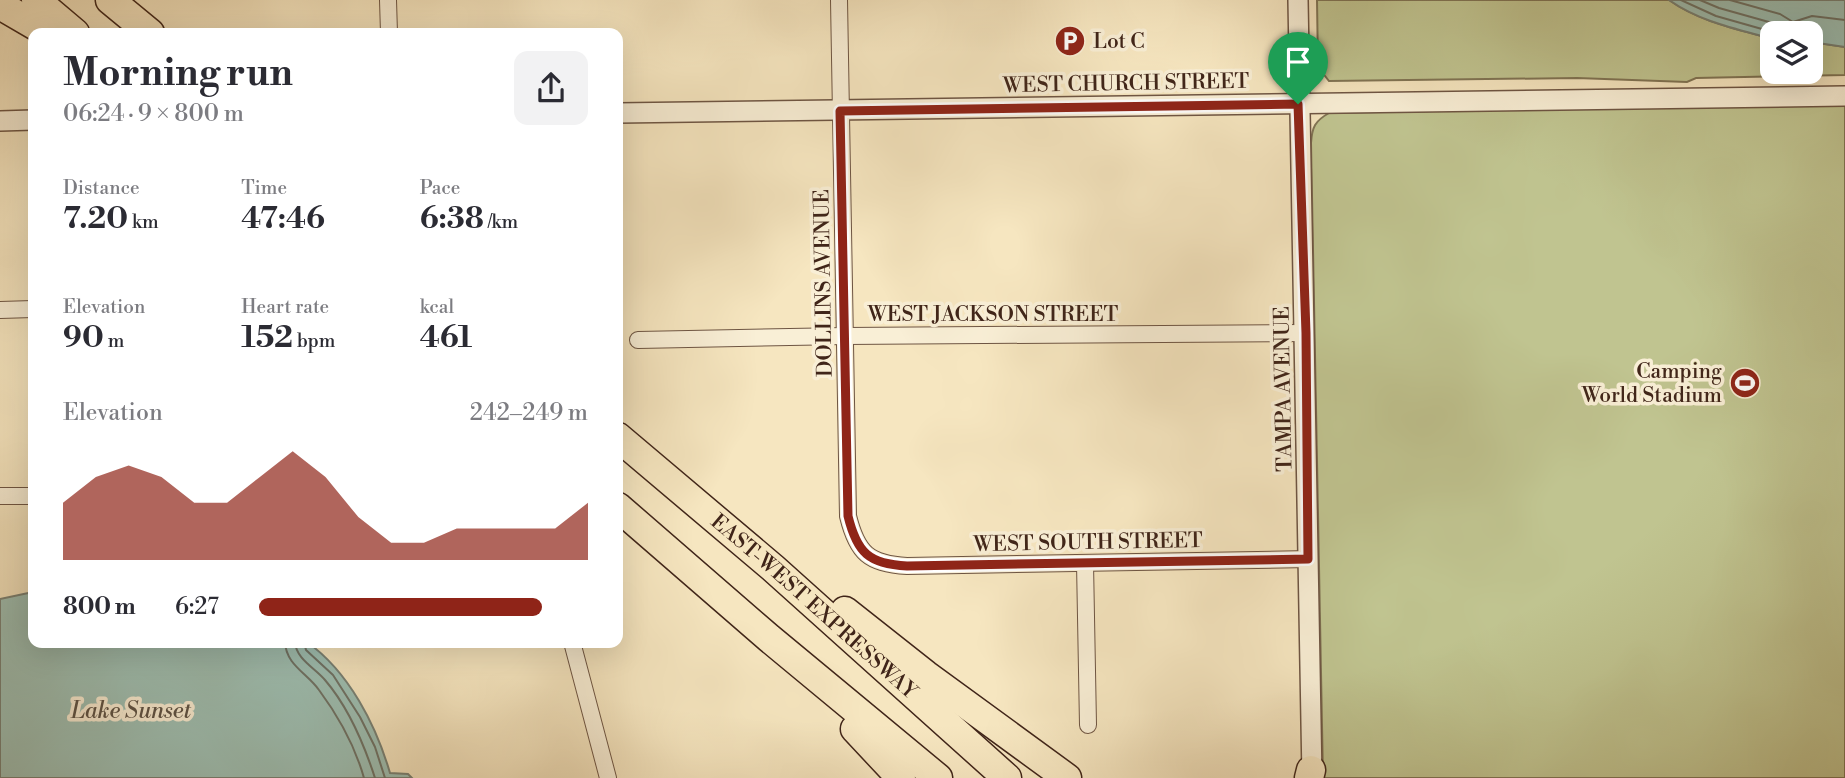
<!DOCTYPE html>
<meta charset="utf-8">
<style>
body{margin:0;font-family:"Libre Bodoni",serif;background:#f2f2f3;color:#2b2b33;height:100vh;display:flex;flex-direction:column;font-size:26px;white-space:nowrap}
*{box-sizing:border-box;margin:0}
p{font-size:23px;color:#7c7c81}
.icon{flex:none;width:38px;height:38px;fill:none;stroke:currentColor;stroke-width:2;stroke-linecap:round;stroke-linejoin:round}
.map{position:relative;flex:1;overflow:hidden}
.side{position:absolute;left:28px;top:28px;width:595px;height:620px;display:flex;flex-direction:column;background:#fff;border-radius:14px;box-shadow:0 7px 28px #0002}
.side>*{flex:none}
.buttons{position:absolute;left:1760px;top:21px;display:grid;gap:14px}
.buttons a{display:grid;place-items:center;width:63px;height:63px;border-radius:14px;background:#fff;box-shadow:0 7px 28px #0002;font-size:35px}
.pin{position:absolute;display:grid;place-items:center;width:60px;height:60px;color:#fff;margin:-72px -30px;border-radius:50% 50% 50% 0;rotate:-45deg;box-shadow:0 0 7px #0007}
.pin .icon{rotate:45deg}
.round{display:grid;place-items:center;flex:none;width:74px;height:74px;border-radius:14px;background:#f2f2f3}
.headline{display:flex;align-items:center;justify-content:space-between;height:119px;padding:0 35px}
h1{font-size:38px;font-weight:700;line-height:52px}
.figures{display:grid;grid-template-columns:repeat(3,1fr);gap:10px;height:119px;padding:7px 35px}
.figures div{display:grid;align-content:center}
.figures b{font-size:30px;font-weight:700}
.figures small{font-size:19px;font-weight:400}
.figures p{font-size:19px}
.chart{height:196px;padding:14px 35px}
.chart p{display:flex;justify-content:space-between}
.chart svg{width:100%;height:126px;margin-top:7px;fill:#8f2418;opacity:.7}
ul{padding:0 35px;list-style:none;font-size:23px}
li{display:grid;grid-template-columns:112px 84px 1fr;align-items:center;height:52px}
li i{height:18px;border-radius:9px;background:#8f2418}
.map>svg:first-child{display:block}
.green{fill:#c0c490;stroke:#807454;stroke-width:2}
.water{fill:#9dbfb3;stroke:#788175;stroke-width:2}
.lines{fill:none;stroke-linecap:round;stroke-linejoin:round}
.shore{stroke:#6e7266;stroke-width:2}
.minor-casing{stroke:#6e5543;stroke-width:18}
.tertiary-casing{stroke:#6e5543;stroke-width:22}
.motorway-casing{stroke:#402519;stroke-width:31}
.minor{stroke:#f9efd6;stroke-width:16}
.tertiary{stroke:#f9efd6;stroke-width:19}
.motorway{stroke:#f6e6c0;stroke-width:28}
.route-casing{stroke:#fff;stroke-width:14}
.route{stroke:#8f2418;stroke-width:9}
.labels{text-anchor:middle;stroke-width:7;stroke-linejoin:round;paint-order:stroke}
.poi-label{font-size:21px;fill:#402519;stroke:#f9efd6;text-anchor:start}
.street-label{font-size:21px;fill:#402519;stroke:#f9efd6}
.water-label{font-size:23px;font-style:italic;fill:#5c5347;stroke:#f9efd6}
</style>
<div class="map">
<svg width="1845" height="778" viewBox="0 0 1845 778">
<rect width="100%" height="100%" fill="#f6e6c0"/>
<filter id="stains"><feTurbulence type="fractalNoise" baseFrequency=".00286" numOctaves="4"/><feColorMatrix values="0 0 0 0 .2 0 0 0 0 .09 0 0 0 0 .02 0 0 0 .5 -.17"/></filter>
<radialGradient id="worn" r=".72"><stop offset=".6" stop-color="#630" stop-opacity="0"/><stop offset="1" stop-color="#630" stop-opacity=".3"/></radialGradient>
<g class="green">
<path d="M1317,0H1669C1700,22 1737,29 1773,39V72H1811V42L1845,47V75L1696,78L1687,82L1577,78L1329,81L1318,67Z"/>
<path d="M1845,103V778H1323L1311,143C1312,127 1315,121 1329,113Z"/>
</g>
<g class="water">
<path d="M1669,0H1845V47L1811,42V33H1773V39C1737,29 1700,22 1669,0Z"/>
<path d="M33,592V642H307C349,672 376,725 390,773L408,774L412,778H0V599Z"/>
</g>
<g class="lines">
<g class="shore">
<path d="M1681,0L1716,16L1776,33"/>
<path d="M1700,0L1719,8L1776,24L1787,33"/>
<path d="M1730,0L1780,14L1793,22L1812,16L1845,20"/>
<path d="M285,642C286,665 307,673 319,690C339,717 355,746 364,778"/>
<path d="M295,642C296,659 315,668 325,680C349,708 364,744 375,778"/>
<path d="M304,642L306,650L333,675L360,717L375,747L385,778"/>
</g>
<g class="minor-casing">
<g id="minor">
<path d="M388,0L389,33"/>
<path d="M839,0L848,516C857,553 869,564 907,566L1309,559"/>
<path d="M0,310L33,309"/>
<path d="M638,340L845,336L1305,333"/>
<path d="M0,496H33"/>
<path d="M1085,563L1088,725"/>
<path d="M572,642L608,778"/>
</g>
</g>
<g class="tertiary-casing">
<g id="tertiary">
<path d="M1298,0L1312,778"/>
<path d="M618,113L1845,96"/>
<path d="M0,121L33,120"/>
</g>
</g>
<g class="motorway-casing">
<g id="motorway">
<path d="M36,0L75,33"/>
<path d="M110,0L150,33"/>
<path d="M0,5L48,33"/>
<path id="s1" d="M618,437L773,568L1007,778"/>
<path d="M618,507L769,638L938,778"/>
<path d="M845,611L926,675L1067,778"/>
<path d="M855,729L901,778"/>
<path d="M1309,778L1311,770"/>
</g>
</g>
<use href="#minor" class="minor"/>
<use href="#tertiary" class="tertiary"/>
<use href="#motorway" class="motorway"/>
</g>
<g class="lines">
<g class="route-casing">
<path id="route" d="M1298,104L1306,333L1308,559L907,566C869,564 857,553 848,516L840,111Z"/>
</g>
<use href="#route" class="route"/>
</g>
<defs>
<g id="parking-disc" transform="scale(1.575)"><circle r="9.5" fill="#8f2418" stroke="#f9efd6"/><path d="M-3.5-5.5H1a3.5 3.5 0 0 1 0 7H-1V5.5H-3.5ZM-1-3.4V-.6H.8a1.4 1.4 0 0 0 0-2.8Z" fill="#fff"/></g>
<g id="stadium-disc" transform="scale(1.575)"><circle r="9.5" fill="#8f2418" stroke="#f9efd6"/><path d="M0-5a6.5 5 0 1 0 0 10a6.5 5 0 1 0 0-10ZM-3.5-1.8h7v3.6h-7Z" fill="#fff"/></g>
</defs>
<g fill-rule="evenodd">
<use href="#parking-disc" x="1070" y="41"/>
<use href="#stadium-disc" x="1745" y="383"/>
</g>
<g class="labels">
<g class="poi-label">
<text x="1093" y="48">Lot C</text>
<text x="1722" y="378" text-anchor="end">Camping<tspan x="1722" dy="24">World Stadium</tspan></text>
</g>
<g class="street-label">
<text transform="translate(1126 83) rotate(-1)" y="7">WEST CHURCH STREET</text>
<text transform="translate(823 283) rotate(-91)" y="7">DOLLINS AVENUE</text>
<text x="993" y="321">WEST JACKSON STREET</text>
<text transform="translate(1283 389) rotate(-91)" y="7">TAMPA AVENUE</text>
<text transform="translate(1088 542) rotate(-1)" y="7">WEST SOUTH STREET</text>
<text dy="7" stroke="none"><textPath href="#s1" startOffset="259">EAST-WEST EXPRESSWAY</textPath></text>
</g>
<g class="water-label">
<text x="131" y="718">Lake Sunset</text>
</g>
</g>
<rect width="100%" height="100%" filter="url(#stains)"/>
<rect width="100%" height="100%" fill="url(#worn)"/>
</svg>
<div class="buttons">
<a><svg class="icon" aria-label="layers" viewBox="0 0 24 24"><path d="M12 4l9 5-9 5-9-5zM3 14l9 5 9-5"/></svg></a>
</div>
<div class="pin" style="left:1298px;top:104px;background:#1e9e55"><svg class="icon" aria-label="arrive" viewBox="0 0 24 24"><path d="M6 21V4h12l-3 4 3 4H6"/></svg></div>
<section class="side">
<div class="headline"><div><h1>Morning run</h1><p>06:24 · 9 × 800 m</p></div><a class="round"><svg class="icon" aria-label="share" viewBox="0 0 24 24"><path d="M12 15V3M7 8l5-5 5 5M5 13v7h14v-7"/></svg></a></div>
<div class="figures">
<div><p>Distance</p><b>7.20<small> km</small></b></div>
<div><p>Time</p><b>47:46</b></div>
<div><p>Pace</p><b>6:38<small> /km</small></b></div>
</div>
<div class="figures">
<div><p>Elevation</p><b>90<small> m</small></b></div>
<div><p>Heart rate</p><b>152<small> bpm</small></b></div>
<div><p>kcal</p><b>461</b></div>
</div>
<div class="chart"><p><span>Elevation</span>242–249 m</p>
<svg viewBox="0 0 160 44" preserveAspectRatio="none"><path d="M0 44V24L10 15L20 11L30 15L40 24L50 24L60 15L70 6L80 15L90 29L100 38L110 38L120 33L130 33L140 33L150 33L160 24V44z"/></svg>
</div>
<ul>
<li><b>800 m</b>6:27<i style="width:86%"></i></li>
</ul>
</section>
</div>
